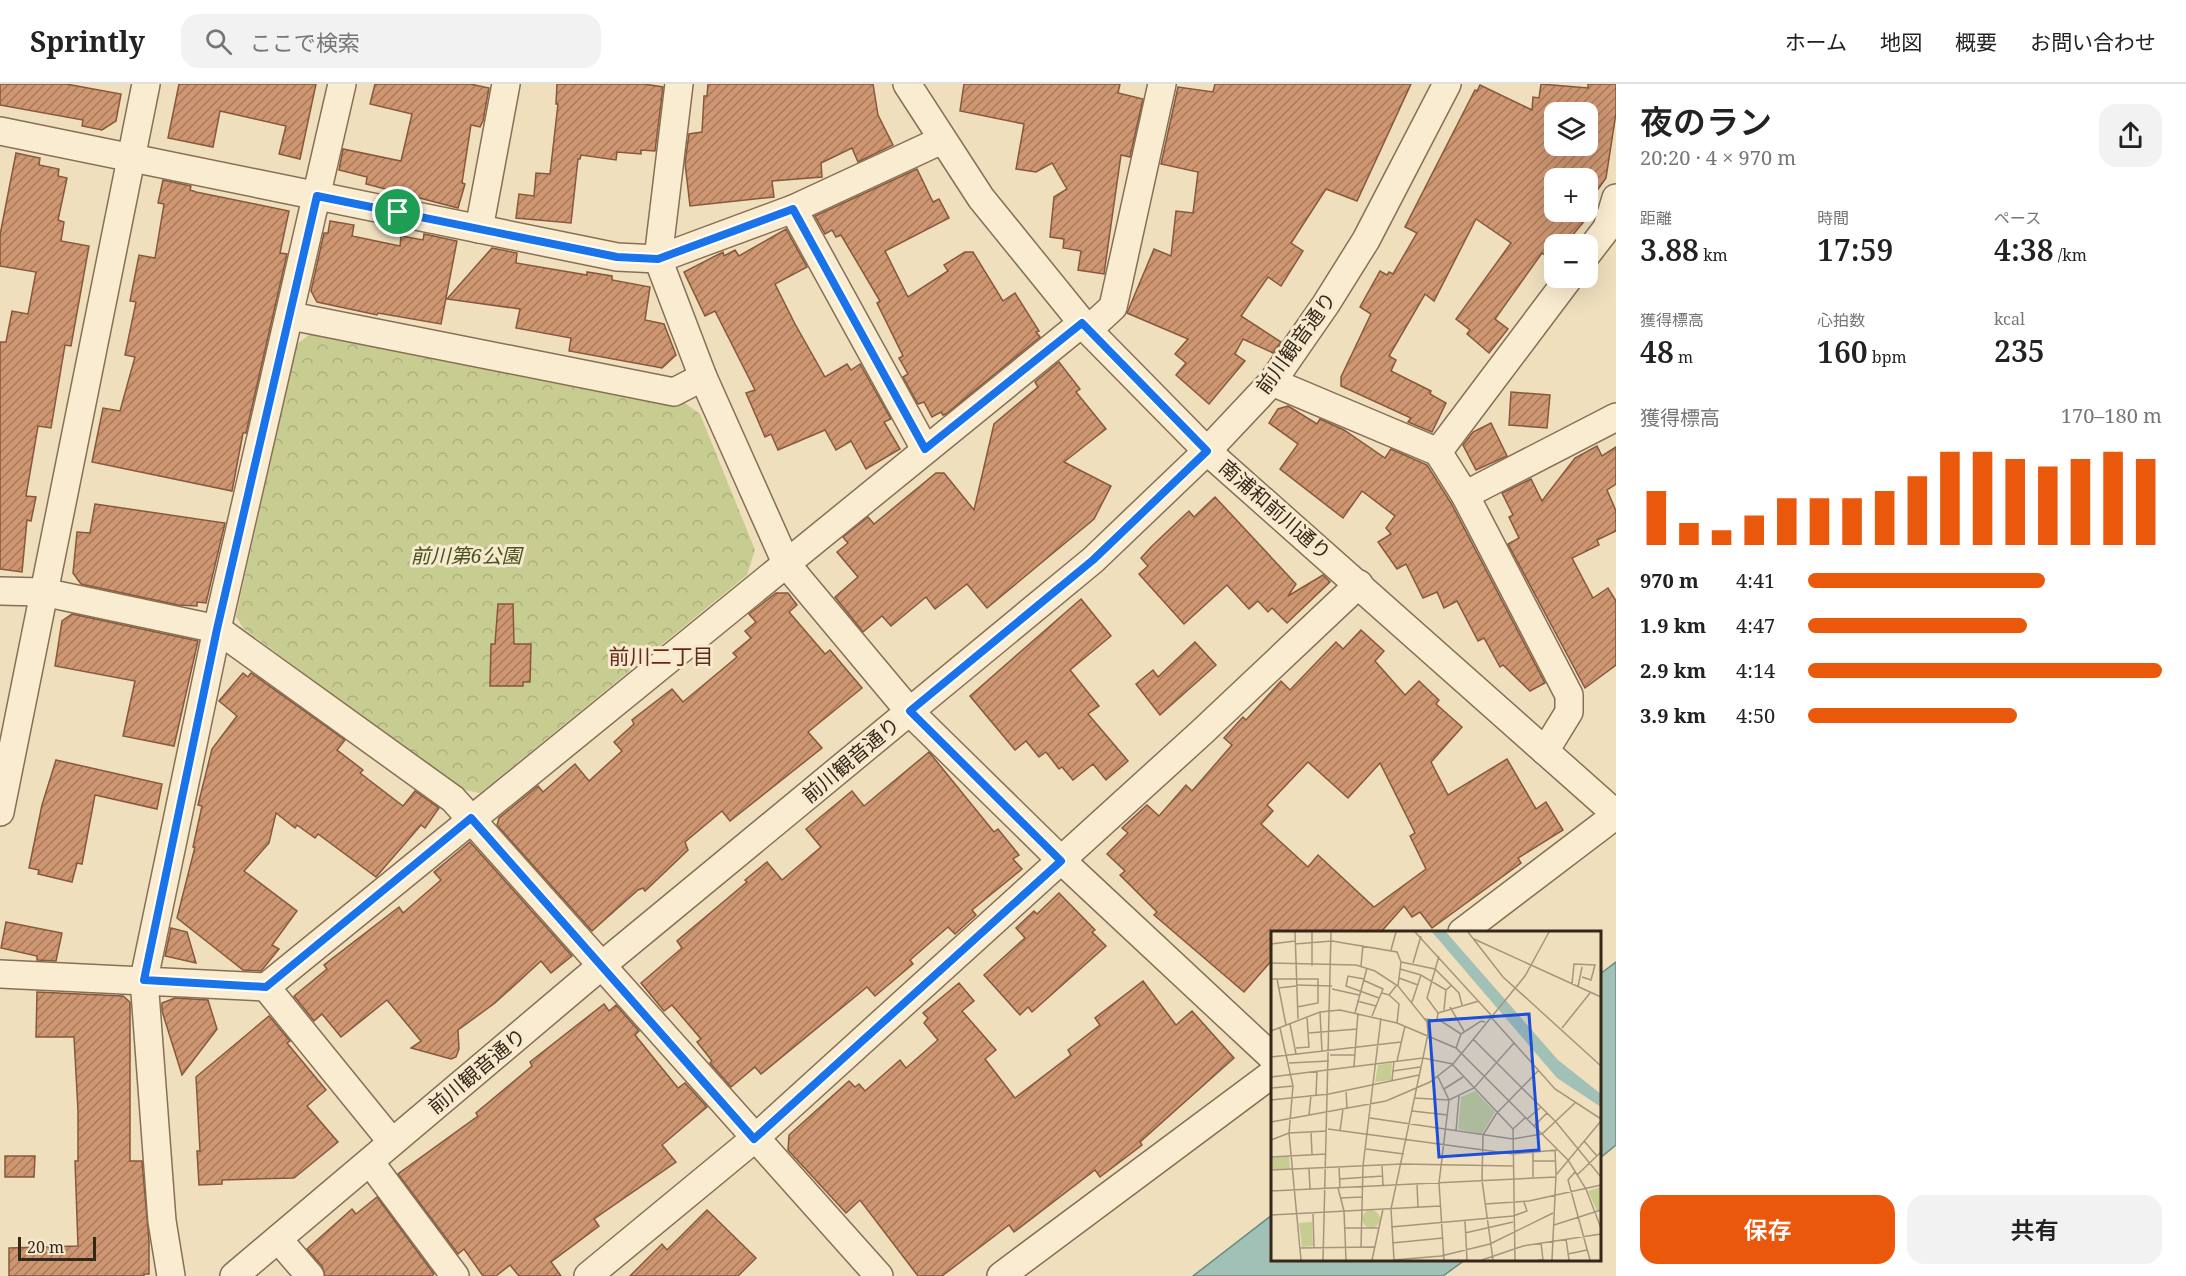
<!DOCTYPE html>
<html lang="ja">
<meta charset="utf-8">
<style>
body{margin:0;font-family:"Noto Serif","Noto Sans JP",serif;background:#f2f2f2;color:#222;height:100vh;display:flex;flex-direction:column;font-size:22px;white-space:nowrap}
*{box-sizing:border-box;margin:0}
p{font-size:20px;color:#767676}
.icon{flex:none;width:33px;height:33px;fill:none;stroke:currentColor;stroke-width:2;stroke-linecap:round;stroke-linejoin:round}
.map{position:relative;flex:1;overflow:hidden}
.sheet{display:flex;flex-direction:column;background:#fff;width:570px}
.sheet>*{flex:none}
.tools{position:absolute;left:1544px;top:18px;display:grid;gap:12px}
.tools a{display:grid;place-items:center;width:54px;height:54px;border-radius:12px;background:#fff;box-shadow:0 6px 24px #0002;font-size:30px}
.scale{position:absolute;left:18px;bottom:15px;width:78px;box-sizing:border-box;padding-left:6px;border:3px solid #36271b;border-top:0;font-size:16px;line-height:21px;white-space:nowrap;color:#36271b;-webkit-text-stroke:4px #f6e9cd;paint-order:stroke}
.pin{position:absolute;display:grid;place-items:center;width:51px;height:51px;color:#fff;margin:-26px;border:3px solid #fff;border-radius:50%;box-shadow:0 2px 6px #0007}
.round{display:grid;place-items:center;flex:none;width:63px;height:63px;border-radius:18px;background:#f2f2f2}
.summary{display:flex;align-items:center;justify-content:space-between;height:102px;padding:0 24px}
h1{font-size:33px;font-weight:600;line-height:45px}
.figures{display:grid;grid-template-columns:repeat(3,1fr);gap:9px;height:102px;padding:6px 24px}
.figures div{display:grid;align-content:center}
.figures b{font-size:30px;font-weight:600}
.figures small{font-size:16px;font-weight:400}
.figures p{font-size:16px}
.chart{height:168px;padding:12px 24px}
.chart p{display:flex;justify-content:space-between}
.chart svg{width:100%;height:108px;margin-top:6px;stroke:#ea580c;stroke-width:6}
.primary-button{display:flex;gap:12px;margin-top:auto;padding:12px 24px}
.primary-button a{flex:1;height:69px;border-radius:18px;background:#ea580c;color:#fff;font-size:24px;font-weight:600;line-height:69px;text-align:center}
.primary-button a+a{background:#f2f2f2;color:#222}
ul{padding:0 24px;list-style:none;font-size:20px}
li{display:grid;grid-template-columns:96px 72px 1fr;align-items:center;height:45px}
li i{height:15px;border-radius:8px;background:#ea580c}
header{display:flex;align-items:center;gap:36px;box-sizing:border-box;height:84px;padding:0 30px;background:#fff;border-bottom:2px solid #e0e0e0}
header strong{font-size:28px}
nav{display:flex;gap:33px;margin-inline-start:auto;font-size:21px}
.search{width:420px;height:54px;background:#f2f2f2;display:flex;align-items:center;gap:15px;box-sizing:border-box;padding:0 21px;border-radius:18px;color:#767676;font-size:22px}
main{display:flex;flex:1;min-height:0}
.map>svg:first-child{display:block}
.park{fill:url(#park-crowns)}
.water{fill:#a1c0b6;stroke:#688d84;stroke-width:1.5}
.building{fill:url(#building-hatch);stroke:#87583b;stroke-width:1.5;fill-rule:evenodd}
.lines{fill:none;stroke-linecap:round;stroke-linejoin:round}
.minor-casing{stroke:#876f56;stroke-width:30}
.minor{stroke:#faecd0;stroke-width:27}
.route-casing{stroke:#fff;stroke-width:12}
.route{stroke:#1a73e8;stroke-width:8}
.labels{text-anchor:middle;stroke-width:6;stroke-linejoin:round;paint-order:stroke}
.street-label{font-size:20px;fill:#36271b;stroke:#f6e9cd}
.park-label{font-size:20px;font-style:italic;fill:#475321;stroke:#f6e9cd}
.neighbourhood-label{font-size:21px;fill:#642719;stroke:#f6e9cd}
.inset-road{fill:none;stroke:#a5957c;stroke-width:1.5}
.view{fill:#1d4ed8;fill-opacity:0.15;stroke:#1d4ed8;stroke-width:3}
.inset-edge{fill:none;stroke:#36271b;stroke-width:3}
</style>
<header>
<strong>Sprintly</strong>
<div class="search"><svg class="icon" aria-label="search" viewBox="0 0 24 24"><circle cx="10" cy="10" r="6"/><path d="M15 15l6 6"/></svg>ここで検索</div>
<nav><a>ホーム</a><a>地図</a><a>概要</a><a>お問い合わせ</a></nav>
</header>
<main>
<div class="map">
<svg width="1616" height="1192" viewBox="0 0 1616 1192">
<defs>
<pattern id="park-crowns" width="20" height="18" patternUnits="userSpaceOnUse" patternTransform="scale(1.5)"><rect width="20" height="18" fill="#c7cd91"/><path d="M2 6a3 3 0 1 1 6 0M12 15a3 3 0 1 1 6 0" fill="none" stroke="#acb07c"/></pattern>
<pattern id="building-hatch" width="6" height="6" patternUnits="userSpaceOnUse" patternTransform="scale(1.5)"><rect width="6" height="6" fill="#ce9671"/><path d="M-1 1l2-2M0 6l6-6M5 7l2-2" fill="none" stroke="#a87a5c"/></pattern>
</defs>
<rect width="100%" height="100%" fill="#efdfbd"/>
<path class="park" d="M313,248L685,319L700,330L755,466L747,491L480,709L460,705L243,544L236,532L297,260Z"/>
<g class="water">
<path d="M1616,878V1061L1600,1074V890Z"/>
<path d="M1272,1131V1176H1465L1443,1192H1193Z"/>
</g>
<g class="building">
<path d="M0,0H66L121,10L116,37L102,46L82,42L83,36L0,21Z"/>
<path d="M179,0H316L300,75L279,70L286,42L220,27L213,63L168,54Z"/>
<path d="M375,0H470L489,4L483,37L480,43L471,41L462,99L465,100L458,124L366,100L367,93L339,86L343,65L401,77L412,30L370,20Z"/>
<path d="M557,0H644L663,3L655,67L641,66V70L617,68L616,76L581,71L580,75H578L571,139L516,134L519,110L534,112L536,89L550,90L558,20H556Z"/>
<path d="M708,0H873L878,31L893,61L858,78L852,64L821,79L822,93L772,97L774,113L690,122L685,79L689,50L702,48L704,12H707Z"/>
<path d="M964,0H1120L1118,9L1143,15L1130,73L1121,71L1104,190L1078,186L1081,167L1063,164L1064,155L1050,153L1054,113L1067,105L1052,79L1036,88L1016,85L1024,40L960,27Z"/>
<path d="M1215,0H1411L1357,117L1326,105L1291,159L1303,167L1281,202L1268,193L1241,232L1281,258L1273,269L1243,255L1235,270L1245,277L1209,320L1176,291L1186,279L1175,270L1188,255L1127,229L1154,165L1171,172L1176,127L1193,129L1198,88L1161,80L1178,3L1213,8Z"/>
<path d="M1541,0L1588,4V0H1616V29L1606,94L1587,121V94H1554V128H1587V124L1592,128L1565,160H1554V178L1542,169L1495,235L1508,245L1489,269L1467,250L1470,246L1456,235L1511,159L1476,135L1434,217L1425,210L1389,272L1396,276L1391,287L1431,307L1430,310L1446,319L1432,348L1408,338L1411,334L1341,302V293L1371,230L1360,223L1380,187L1387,191L1389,188L1393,190L1417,149L1405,143L1475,6L1477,7L1480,1L1532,26L1533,13L1539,14ZM1554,28H1587V62H1554Z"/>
<path d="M16,69L40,74L39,81L59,85L58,92L67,94L58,136L64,138L61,157L89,162L71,262L65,261L51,344L38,342L26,412L36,413L31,437L27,436L22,488L0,485V258H6L12,227L28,230L36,188L0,182V151Z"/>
<path d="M917,85L933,118L939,115L949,134L885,167L908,213L948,187L944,181L965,168H973L1003,217L1015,209L1039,247L1036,248L1040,253L946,330L943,331L941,328L932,333L924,318L918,320L903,293L908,290L899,274L903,272L877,219L880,217L841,151L836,153L832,146L825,150L815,132Z"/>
<path d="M163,96L191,102L190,106L196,108L289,127L280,169L287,170L246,349H243L232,407L92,378L103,324L120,327L135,273L125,271L136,218L130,217L139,171L155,174L164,120L158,119Z"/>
<path d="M330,137L354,141L352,152L400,162L401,152L423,156L424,150L457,157L441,240L378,229L377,231L317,218L311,207L324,149H328Z"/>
<path d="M786,145L807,183L775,200L795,240L825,293L847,280L851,286L860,280L891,335L884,338L900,365L866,385L851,357L836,366L825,346L778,366L771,350L765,353L746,309L755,306L715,227L705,232L684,188L723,168L724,172L735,166L739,172Z"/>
<path d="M492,164L517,169L516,179L587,191V188L612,192V196L650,203L645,236L664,240L676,271L662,284L569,267L571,254L516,244L520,225L447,215Z"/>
<path d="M1059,278L1080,305L1076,308L1106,345L1064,378L1111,402L1094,435L987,524L967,500L935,525L926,513L891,542L882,532L863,548L835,513L858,493L837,468L848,459L843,453L868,433L874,440L936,389H944L974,426L994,340L1038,303L1035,298Z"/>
<path d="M1511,308L1550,311L1547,344L1509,341Z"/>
<path d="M1288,322L1317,340L1320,335L1344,346L1385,374L1391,365L1427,381L1451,419L1545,599L1530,607L1503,581L1500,583L1484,554L1478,557L1457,517L1444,524L1437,508L1423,514L1406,480L1397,485L1378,458L1391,450L1386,444L1395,432L1362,407L1343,434L1280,385L1298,360L1269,339L1278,325Z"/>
<path d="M1491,339L1507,372L1476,386L1463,361L1473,348Z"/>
<path d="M1597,362L1602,372L1616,363V400L1607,406L1616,427V447L1597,456L1599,461L1572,474L1593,514L1608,504L1616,517V581L1585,604L1508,460L1519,454L1509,433L1513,431L1502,409L1531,395L1542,417L1575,374Z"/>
<path d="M1215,413L1296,500L1288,512L1323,491L1330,498L1287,539L1272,524L1268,528L1258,517L1249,525L1227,501L1184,540L1139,490L1148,482L1141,474L1152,462L1189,427L1194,433Z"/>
<path d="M95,420L225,439L206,519L197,518V522L178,521L81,500L73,489L77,448L90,449Z"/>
<path d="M776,509H788L797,521L789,528L825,570L830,566L862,604L808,648L822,664L730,737L722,727L685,758L688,766L645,807L643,804L638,806L592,847L497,741L499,734L538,702L543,708L575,680L589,697L622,667L614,658L634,640L632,636L672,605L683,618L737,573L733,569L751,554L745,547L756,538L749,530Z"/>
<path d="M1081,515L1111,552L1070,586L1099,622L1088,630L1128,677L1106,696L1093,680L1073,696L1062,683L1059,685L1046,668L1039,673L1026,657L1015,666L970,612Z"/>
<path d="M498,520H513L514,560H531L530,598H523V602H490L491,560H495Z"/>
<path d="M72,530L198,557L174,662L123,652L135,597L55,582L62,537Z"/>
<path d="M1361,546L1384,567L1375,577L1405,611L1419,597L1439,616L1436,620L1462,643L1431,678L1448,711L1507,675L1536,725L1546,718L1563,746L1518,774L1521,779L1432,844L1420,828L1412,833L1404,822L1380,849H1272V876L1244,908L1154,831L1157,828L1120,791L1125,787L1107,770L1128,749L1122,744L1147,721L1159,732L1186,701L1192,707L1232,661L1224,654L1243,633L1246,636L1281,597L1290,606L1336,558L1343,565ZM1308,678L1348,714L1380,679L1415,749L1410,752L1426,785L1374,823L1318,771L1308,783L1261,740L1273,727L1267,721Z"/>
<path d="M1195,558L1216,581L1160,631L1136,600L1153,586L1158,593Z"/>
<path d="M243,589L248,593L251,589L345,656L337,666L363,686L360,689L403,722L415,707L439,724L425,744L421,741L376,793L318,750L315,754L297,741L295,744L276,729L269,759L244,787L297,827L272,861L279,865L261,887L243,886L177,834L195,763H193L202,722L198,721L212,665L237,632L219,617Z"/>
<path d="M929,668L994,748L998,745L1019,771L1013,775L1022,785L972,826L976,831L955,850L948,843L910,876L913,880L875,912L867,903L761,990L755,983L731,1003L710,979L712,977L697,958L701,955L672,921L664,927L641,899L682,864L677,857L747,798L745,796L767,778L782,796L821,763L806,745L852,707L864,722Z"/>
<path d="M56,676L162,700L157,725L95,711L82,780L77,779L72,798L38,790L39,786L29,784L42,721Z"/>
<path d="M470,758L572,872L551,889L541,877L495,919L458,946L459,965L456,973L451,975L411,964L421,957L387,916L341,953L322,930L314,937L294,912L327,885L324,881L399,823L403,829L441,796L434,788Z"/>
<path d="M1059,809L1095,846L1092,848L1106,862L1032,928L1028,923L1020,931L984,891L1025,854L1016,844L1034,827L1037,830Z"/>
<path d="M6,838L62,849L56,877L37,876V872L1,864Z"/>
<path d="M171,844L187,848L196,879L165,872Z"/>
<path d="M1143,897L1176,941L1192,927L1234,974L1140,1058L1142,1061L1100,1093L1095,1086L1014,1148L1009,1141L942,1192H918L860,1116L846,1129L788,1066L789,1051L849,997L855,1003L859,1000L865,1007L900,976L906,984L938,956L924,939L928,934L923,929L959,899L974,917L962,927L996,966L985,975L1015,1014L1071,971L1068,966L1100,941L1095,934Z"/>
<path d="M37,908L123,912L130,918V1077H142L149,1157V1190H144V1192H9V1164L78,1162L75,1077H78V1027L74,953H36Z"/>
<path d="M175,914L208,916L217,945L182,991L162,927V919Z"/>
<path d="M604,920L609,927L616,921L639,947L635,951L678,1004L685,999L707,1023L662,1061L676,1078L594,1135L599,1142L551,1178L561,1192H519L510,1181L496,1192H483L464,1165L458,1170L398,1090L478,1032L476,1029L532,982L530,978Z"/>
<path d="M269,932L290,957L287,959L326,1006L307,1022L338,1058L294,1094L222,1096V1100L199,1101L197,1067H200L196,993Z"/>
<path d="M5,1072H35L34,1093H5Z"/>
<path d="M377,1113L434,1190L432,1192H325L322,1182L307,1165L352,1125L356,1130Z"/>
<path d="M707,1126L756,1174L738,1192H630L662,1160L667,1166Z"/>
</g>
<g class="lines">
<g class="minor-casing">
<g id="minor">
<path d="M679,0L658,175L703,293L787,481L910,628L1061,776L1272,973"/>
<path d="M907,0L981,114L1088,246L1207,367L1616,730"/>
<path d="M0,47L617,173L658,175L793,125L942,56"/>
<path d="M793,125L925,365"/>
<path d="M479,145L506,0"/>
<path d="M1587,170L1607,144L1616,114"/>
<path d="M291,232L674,308L703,293"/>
<path d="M1088,246L1113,223L1162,0"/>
<path d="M1272,298L1438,368L1465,411L1569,611V628L1545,667"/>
<path d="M1438,368L1569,194"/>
<path d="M1465,411L1616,333"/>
<path d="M0,507L43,508L217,545L453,715L879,1192"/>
<path d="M0,728L146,0"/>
<path d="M1462,848L1616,731"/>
<path d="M0,890L266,903L392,1058"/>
<path d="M266,903L1082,239"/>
<path d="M370,1078L455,1192"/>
<path d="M278,1155L310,1192"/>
<path d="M171,1192L162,1137L144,895L217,545L342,0"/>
<path d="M234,1192L601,882L1093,476L1207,367L1272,298L1326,220L1366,156L1447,0"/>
<path d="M588,1192L754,1055L1202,648L1359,500"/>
<path d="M1001,1192L1272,990"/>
</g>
</g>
<use href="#minor" class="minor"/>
</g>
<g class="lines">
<g class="route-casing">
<path id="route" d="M317,112L617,173L658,175L793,125L925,365L1082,239L1207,367L1093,476L910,627L1061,777L754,1055L471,734L266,903L144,896L217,545Z"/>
</g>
<use href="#route" class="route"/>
</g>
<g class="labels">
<g class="street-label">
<text transform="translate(1296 259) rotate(-54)" y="7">前川観音通り</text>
<text transform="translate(1275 426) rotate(41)" y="7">南浦和前川通り</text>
<text transform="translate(851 676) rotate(-40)" y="7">前川観音通り</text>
<text transform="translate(477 987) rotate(-40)" y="7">前川観音通り</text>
</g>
<g class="park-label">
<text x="466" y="479">前川第6公園</text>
</g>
<g class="neighbourhood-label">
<text x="661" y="580">前川二丁目</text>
</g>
</g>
<g transform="translate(1271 847)">
<rect width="330" height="330" fill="#efdfbd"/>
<path d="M121,132L120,149L104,151L107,134ZM204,160L224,181L211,203L187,198L190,166ZM18,225L19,238H0V227ZM330,256V278L326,280L317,260ZM91 288a9 9 0 1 1 18 0a9 9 0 1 1-18 0ZM41,291L42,315L31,316L28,292Z" fill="#c7cd91"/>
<path d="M161,1H175L287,129L330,163V176L286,147Z" fill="#a1c0b6"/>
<path class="inset-road" d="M24,1L27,88M41,1V35M144,1L220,84M197,1L232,46L330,135M203,8L330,66M0,13L24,10M24,13L61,10L126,21L130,31L127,55M120,19L125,1M130,31L164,38L188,62L191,74M0,32L85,34L104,40L127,55L156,91L157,103L120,278L123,329M142,32L150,5M90,35L92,14M129,38L150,44M128,47L147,54M0,48H47V72L26,76M6,48L15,94M93,48L77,45L75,55L108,67M92,49L112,58L101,85M301,53L303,33L324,34L320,49L311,46M25,54L61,55M307,56L311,36M7,57L25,55M61,58L88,64M111,62L118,64L125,55M118,64L128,73L126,92M86,70L105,75M141,71L150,44L175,59M179,76L193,100M173,79L175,59L181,54M49,81L51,120M84,82L96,37M167,82L208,70M219,85L284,158L330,188M154,88L170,90L190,103M166,89L167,82L156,67L168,25M19,93L25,123M9,97L22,155L18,202L30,329M291,97L319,62M0,100L49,81L69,79L126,92L185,117L297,229L315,258L330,297M38,102L86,98M202,108L285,191L330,246M25,117L38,116L36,86M185,117L190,103L210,90L214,91M59,124H83M0,126L130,111M126,130L134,95M18,132L58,130M181,133L242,198M83,135L87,82M122,140L149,136M0,146L152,127L182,133M167,146L178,169L168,252L173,329M121,149L123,130M1,157L22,155M173,158L192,146M75,159L76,177M45,164L46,140M143,167L178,169L203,157L243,112M0,169L58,163L148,144M141,180L177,184M38,184L40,164M99,187L242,208L271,203L304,172M256,188L270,176M0,191L115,170L159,151L182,133L254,45L278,1M263,195L276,182M57,198L242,223L286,219M69,200L72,178M185,200L188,165M40,201L41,223M0,209L18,202L56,200M313,210L326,225M95,218L133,223M284,219L285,243M262,221V246M0,226L55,223M262,230H284M111,234L112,254M68,236L69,257M38,238L39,258M0,239L131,233L242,235M304,241L297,249L319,329M306,244L330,221M68,248L112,245M146,253L147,276M67,257L73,280M0,260L285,246M69,267L91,266M214,273L258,270L330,254M73,280L75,329M42,283L43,317M0,284L169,275M194,290L196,329M283,294L330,279M120,296L242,285L256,280L253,271M74,297H108M194,302L242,291M295,308L298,329M121,312L172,307M29,317L103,316M90,317L92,235L110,87M297,323L316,319M52,329L60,1M101,329L112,278M123,329L170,325L219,313L282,282M211,329L252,315L330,303M222,329L211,249L212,204L225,183L267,140M244,329L242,198L254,187M267,329H272L270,312M281,329L285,244L330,190"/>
<path class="view" d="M258,83L268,219L168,226L158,90Z"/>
<rect width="330" height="330" class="inset-edge"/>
</g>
</svg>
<div class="tools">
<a><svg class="icon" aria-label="layers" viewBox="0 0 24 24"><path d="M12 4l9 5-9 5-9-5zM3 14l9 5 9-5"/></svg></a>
<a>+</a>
<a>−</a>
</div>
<div class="scale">20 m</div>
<div class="pin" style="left:398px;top:128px;background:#1e9e55"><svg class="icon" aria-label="arrive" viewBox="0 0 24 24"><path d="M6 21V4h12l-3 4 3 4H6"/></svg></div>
</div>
<section class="sheet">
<div class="summary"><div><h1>夜のラン</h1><p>20:20 · 4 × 970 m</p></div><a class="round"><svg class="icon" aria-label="share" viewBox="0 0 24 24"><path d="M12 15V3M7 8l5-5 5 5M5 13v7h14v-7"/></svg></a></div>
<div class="figures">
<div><p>距離</p><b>3.88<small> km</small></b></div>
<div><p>時間</p><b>17:59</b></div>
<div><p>ペース</p><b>4:38<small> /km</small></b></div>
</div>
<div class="figures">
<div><p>獲得標高</p><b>48<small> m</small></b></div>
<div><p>心拍数</p><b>160<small> bpm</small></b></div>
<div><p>kcal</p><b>235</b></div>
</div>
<div class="chart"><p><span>獲得標高</span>170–180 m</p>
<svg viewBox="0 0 160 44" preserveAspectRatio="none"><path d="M5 44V22M15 44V35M25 44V38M35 44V32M45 44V25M55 44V25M65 44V25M75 44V22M85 44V16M95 44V6M105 44V6M115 44V9M125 44V12M135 44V9M145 44V6M155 44V9"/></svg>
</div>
<ul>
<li><b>970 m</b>4:41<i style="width:67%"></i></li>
<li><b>1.9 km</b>4:47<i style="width:62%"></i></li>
<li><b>2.9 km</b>4:14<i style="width:100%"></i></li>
<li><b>3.9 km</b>4:50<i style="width:59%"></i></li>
</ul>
<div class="primary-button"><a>保存</a><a>共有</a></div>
</section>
</main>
